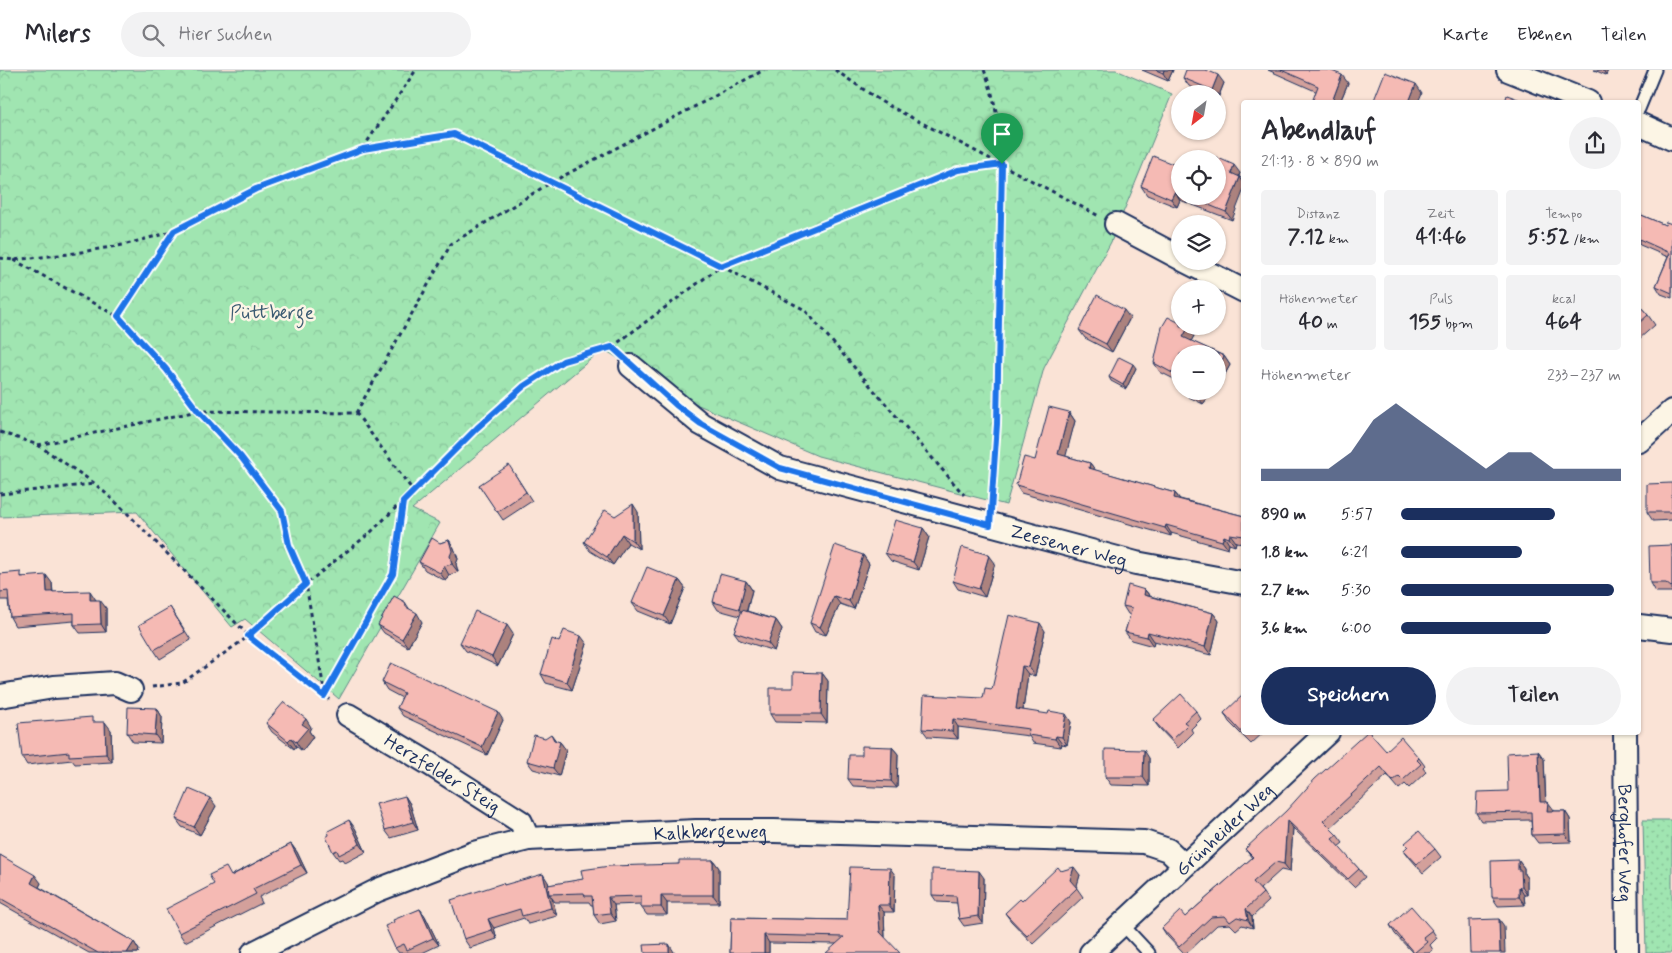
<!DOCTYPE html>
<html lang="de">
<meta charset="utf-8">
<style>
body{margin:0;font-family:Mynerve,sans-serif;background:#f2f2f3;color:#2b2b33;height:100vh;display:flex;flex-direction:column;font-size:19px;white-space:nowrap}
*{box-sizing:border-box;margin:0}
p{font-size:16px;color:#7c7c81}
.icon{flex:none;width:28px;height:28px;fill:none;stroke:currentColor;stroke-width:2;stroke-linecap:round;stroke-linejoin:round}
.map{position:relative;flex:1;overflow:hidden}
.drawer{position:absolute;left:1241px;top:30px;width:400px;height:635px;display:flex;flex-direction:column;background:#fff;border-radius:5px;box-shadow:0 1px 4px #0004}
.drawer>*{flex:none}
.needle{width:32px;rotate:211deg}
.buttons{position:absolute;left:1171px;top:15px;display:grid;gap:10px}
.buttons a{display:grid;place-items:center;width:55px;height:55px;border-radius:50%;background:#fff;box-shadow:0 1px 4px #0004;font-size:25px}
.pin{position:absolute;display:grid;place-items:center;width:42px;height:42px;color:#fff;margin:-51px -21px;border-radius:50% 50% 50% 0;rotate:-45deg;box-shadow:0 0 5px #0007}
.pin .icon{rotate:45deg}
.round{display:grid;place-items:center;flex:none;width:52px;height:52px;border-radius:26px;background:#f2f2f3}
.head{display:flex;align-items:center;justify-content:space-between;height:85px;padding:0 20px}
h1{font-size:28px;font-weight:700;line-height:38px}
.figures{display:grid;grid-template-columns:repeat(3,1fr);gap:8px;height:85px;padding:5px 20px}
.figures div{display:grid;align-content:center;border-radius:5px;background:#f2f2f3;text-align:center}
.figures b{font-size:21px;font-weight:700}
.figures small{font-size:14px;font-weight:400}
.figures p{font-size:14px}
.chart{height:140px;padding:10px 20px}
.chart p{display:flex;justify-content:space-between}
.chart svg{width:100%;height:90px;margin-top:5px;fill:#1b2f5e;opacity:.7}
.action{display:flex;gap:10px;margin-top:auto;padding:10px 20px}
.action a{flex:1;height:58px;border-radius:30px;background:#1b2f5e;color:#fff;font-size:20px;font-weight:700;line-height:58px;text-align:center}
.action a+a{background:#f2f2f3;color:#2b2b33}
ul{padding:0 20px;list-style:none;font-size:16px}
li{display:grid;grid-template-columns:80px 60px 1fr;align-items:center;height:38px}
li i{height:12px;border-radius:6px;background:#1b2f5e}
header{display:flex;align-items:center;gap:30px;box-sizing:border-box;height:70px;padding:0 25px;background:#fff;border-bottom:1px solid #e1e1e2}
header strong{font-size:24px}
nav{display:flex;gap:28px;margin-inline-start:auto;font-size:18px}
.search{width:350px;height:45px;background:#f2f2f3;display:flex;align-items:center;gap:12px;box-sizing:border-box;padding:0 18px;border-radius:28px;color:#7c7c81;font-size:19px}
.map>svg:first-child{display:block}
.grass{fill:url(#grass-dots);stroke:#5e8a88}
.forest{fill:url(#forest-crowns);stroke:#5e8a88}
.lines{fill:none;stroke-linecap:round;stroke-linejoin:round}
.service-casing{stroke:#1b2f5e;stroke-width:15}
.minor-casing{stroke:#1b2f5e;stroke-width:26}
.path{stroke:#1b2f5e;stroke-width:3;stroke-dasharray:4 4;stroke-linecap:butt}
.service{stroke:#fcf5e5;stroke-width:11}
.minor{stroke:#fcf5e5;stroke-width:22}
.wall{fill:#d3a09b;stroke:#1b2f5e}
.shaded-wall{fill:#ac827e;stroke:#1b2f5e}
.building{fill:#f5bab4;stroke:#1b2f5e}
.route-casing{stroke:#fff;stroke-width:10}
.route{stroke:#1a73e8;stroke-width:6}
.labels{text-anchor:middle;stroke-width:5;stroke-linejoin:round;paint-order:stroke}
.park-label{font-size:19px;fill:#3c5c73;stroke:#fcf5e5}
.street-label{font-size:19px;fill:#1b2f5e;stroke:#fcf5e5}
</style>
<header>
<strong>Milers</strong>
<div class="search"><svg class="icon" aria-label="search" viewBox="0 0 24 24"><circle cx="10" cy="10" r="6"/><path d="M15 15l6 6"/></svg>Hier suchen</div>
<nav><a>Karte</a><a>Ebenen</a><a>Teilen</a></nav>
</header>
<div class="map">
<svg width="1672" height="883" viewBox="0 0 1672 883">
<defs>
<pattern id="grass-dots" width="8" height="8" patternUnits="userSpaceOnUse" patternTransform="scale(1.25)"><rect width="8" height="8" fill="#a0e5b1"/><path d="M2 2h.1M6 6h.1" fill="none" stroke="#89c59b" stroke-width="1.8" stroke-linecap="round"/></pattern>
<pattern id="forest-crowns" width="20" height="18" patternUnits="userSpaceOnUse" patternTransform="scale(1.25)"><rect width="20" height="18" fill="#a0e5b1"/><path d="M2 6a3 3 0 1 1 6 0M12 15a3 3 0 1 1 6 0" fill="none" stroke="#89c59b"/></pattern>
</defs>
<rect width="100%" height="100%" fill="#fae3d6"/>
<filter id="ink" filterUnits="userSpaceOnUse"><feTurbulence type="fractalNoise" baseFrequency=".02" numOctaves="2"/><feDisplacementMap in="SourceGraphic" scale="10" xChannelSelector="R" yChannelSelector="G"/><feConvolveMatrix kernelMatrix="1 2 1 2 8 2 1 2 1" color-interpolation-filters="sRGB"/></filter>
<g filter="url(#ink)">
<path class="grass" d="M1643,750H1672V883H1646Z"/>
<path class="forest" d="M0,0H1116L1172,24L1111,172L1044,298L1006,435L818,386L696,334L603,279L412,439L440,453L339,629L245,549L232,557L137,442L0,447Z"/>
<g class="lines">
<g class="service-casing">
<g id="service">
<path d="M1639,39L1655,0"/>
<path d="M1122,854L1149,883"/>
</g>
</g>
<g class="minor-casing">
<g id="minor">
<path d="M1508,0L1588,32"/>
<path d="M1639,54L1672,69"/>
<path d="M1116,154L1180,188"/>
<path d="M1185,191L1244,221"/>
<path id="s1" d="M631,296L701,354L780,398L1136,493L1244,513"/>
<path d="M1639,371L1672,341"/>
<path d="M1639,556L1672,560"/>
<path d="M0,626L54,617L115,613L131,620"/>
<path id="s2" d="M348,645L430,694L521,752L528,769"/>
<path id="s3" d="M1625,662L1627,883"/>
<path id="s4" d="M253,883L378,820L474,783L528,769L696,761H774L1144,772L1168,780L1184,795"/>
<path id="s5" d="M1091,883L1328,662"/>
</g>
</g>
<g class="path">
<path d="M835,0L882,32L1099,146"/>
<path d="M984,0C1008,57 1001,137 1000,199C999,277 997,356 992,434"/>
<path d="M363,78L416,0"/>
<path d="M0,188L13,190L69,184L123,175L175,161L256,119L363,79L454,64L721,196L958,100L1002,94"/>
<path d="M14,190L117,246L166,299L198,341L356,343L414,422"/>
<path d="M117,246L174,162"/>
<path d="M612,277L721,196L805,240L964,425"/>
<path d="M356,343L451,174L550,113L764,0"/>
<path d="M0,362L38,375L94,413L121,437L249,566L332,632"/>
<path d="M38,375L198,341L241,387L282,441L289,475L306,514L325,626"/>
<path d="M0,424L94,414"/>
<path d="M152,617L182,613L249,566L306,514L371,462L477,358L524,316L563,291L612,277L617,282"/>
<path d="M325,626L393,504L403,433"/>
</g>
<use href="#service" class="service"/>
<use href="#minor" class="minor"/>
</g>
<g class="wall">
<path d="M1142,0H1173L1168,11Z"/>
<path d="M1268,0H1329L1348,13L1340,32Z"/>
<path d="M1594,0H1608L1606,5Z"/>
<path d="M1183,8L1224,13L1218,28V24H1207L1189,16Z"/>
<path d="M1180,97V126H1218L1240,103L1239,106L1232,150L1180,130L1177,137L1147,125L1141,116Z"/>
<path d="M1639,144L1665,155L1672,154V228L1661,224L1656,216L1668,187L1640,175L1639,174Z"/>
<path d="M1639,235L1648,245L1655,255L1639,269Z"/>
<path d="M1130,248L1112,282L1085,268L1079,260Z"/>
<path d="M1188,258L1194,266L1191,271L1224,286L1230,295L1224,306L1218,315V284H1180V312L1160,302L1154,293Z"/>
<path d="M1136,298L1126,319L1111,311L1109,307Z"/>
<path d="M1184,321H1213L1203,334L1189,327Z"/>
<path d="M1069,342L1075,351L1065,386L1090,393L1095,400L1175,423L1180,429L1244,446V473L1236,472L1235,476L1229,474L1228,479L1171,463V466L1021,423L1016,415L1035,390Z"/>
<path d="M514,403L532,431L503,450L479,415Z"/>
<path d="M1672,413V450L1653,451L1647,442Z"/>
<path d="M638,442L639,479L628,473L613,495L590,481L584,472L615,446Z"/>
<path d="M923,458L929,467L919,500L891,491L885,483Z"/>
<path d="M449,470L454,478L458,489L456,494L458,502L449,505L446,511L425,500L419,492L440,473Z"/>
<path d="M1672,475V522H1655L1650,513Z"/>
<path d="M863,485L869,494L854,539L840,534L826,565L815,562L810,553Z"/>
<path d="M995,493L985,527L958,519L953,511Z"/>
<path d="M0,504L24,507L52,513L53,522L96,530L106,538V562L80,563L74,555V551L15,556L10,547L8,530H0Z"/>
<path d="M679,510L685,518L670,554L638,541L632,533Z"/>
<path d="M746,511L752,520L747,541L776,550L782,559L774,581L740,570L734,562L740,546L718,540L713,532Z"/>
<path d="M1145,520L1150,526L1213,543L1219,551L1211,585L1154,571L1153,576L1131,570L1125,562L1130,545L1128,544L1123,536Z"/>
<path d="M405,532L410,540L422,552L408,577L384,563L378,555Z"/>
<path d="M170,537L191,570L160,589L154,580Z"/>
<path d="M1045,561L1035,606L1028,604L1023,640L1071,652L1067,675L1062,674L1061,677L1033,673L1029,666L958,657V669L928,667L922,659L983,628Z"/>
<path d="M513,564L498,596L466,581L460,573Z"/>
<path d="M559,572L587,574L572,620L546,613L541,604Z"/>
<path d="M822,603L828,611L827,653L775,652L770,644L793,618Z"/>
<path d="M382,612L503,650L487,685L403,646L397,638L402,628L387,620Z"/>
<path d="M157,638L162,647L161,673L133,672L127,663Z"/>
<path d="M1196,641L1201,649L1191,659L1193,663L1178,678L1159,658L1153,650Z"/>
<path d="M1224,643L1244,662H1264L1251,674L1229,652Z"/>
<path d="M95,652L111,660L112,692L75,694L72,690L27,695L22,687Z"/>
<path d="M266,653L311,657L309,661L313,667L302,681L296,676L294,679L272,662Z"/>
<path d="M556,671L560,672L566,680L559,706L533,699L527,691Z"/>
<path d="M892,677L898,684L897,718L853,716L848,709L862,685Z"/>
<path d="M1386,681L1419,688L1425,696L1423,698L1426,702L1409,718L1405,714L1399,719L1387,705L1330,758L1337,765L1343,773L1338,777L1359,799L1365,807L1354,817L1293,758L1290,802L1281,800L1260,819L1269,831L1252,847L1253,858L1242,855L1236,860L1230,854L1217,855L1187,883H1183L1167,866L1162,858L1185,847L1252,788L1245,779Z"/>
<path d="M1538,681L1544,689L1546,732L1554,741H1565L1570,749L1571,772L1538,773L1532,765L1531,750L1481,751L1476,743L1508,721Z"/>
<path d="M1149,688V716L1111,715L1105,707Z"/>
<path d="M405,726L410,734L418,760L391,768L385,760Z"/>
<path d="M216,736L200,765L182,757L176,749Z"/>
<path d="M355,758L366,782L345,793L342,789L339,790L333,782Z"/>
<path d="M291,774L297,782L307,803L259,827L262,833L185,872L179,863L232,805Z"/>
<path d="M1435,779L1441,787L1423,803L1410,788L1404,780Z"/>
<path d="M0,785L41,813L39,817L134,872L139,880L138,883H89L0,833Z"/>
<path d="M713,790L719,798V833H667V845H647L641,837V834L614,835L616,851L600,854L594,845L593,835H591L589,832H555L552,828L557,846L528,854L524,848L494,858L497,869L470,878L464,869L503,813L504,815L548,812L549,815L679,794Z"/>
<path d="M1518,790L1524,798V804L1527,808V825H1524L1525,835L1498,836L1492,827Z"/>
<path d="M1061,801L1080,805L1076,817L1083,827L1033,874L1011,851L1005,843L1022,831Z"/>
<path d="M895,805L894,842H884L885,867L836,874L769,873V883H730L731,848L847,850Z"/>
<path d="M984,808L983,853L964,856L959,849L957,833L937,832L932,825Z"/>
<path d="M420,839L425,846L439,875L422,883H409L408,882L406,883H399L395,878L394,852Z"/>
<path d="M1390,855L1432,860L1437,868L1430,875L1433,880L1429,883H1413L1395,864Z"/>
</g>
<g class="shaded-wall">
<path d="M1164,0H1173L1168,11L1163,3Z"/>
<path d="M1603,0H1608L1606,5Z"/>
<path d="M1218,5L1224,13L1218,28V24H1215L1212,20Z"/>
<path d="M1342,5L1348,13L1340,32L1333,29Z"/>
<path d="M1416,14L1422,23L1418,32H1409Z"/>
<path d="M1234,95L1240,103L1237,111L1231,103Z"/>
<path d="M1240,107L1244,113V119L1232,150L1226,142Z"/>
<path d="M1175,121L1180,130L1177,137L1171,129Z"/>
<path d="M1124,240L1130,248L1112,282L1106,274Z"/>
<path d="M1188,258L1194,266L1189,275L1183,267Z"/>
<path d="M1224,286L1230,295L1224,306L1218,315V299Z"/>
<path d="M1133,294L1136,298L1126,319L1123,315Z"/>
<path d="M1200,321H1213L1203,334L1197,326Z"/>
<path d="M1069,342L1075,351L1064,393L1058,384Z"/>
<path d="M1090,393L1096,401L1089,398Z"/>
<path d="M1175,423L1181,431L1174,428Z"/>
<path d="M633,434L638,442L639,479L633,471Z"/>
<path d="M1166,455L1171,463V466L1165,458Z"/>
<path d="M923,458L929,467L919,500L913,492Z"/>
<path d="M622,464L628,473L613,495L607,487Z"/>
<path d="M1230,464L1236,472L1235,476L1229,468Z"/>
<path d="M1224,466L1229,474L1228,479L1222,471Z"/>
<path d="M449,470L454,478L458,489L456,494L458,502L452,494L450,486Z"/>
<path d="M863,485L869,494L854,539L849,531Z"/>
<path d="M989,485L995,493L985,527L979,519Z"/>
<path d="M444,496L449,505L446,511L440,503Z"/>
<path d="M46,505L52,513L53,531L47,522Z"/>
<path d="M679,510L685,518L670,554L664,546Z"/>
<path d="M746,511L752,520L745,547L739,539Z"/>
<path d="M1145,520L1151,528L1144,525Z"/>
<path d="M90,521L96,530V539L90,530Z"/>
<path d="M834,526L840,534L826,565L820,557Z"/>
<path d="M100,530L106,538V562L101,554Z"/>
<path d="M417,543L422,552L408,577L402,569Z"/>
<path d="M1213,543L1219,551L1211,585L1205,577Z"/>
<path d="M776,550L782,559L774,581L768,573Z"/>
<path d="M1040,553L1045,561L1035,606L1029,597Z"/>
<path d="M507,555L513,564L498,596L492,587Z"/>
<path d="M1148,562L1154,571L1153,576L1147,567Z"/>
<path d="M581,566L587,574L572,620L567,612Z"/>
<path d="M1022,596L1028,604L1022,647L1016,639Z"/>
<path d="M822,603L828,611L827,653L821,644Z"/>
<path d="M157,638L162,647L161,673L155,665Z"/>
<path d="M498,642L503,650L487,685L482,677Z"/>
<path d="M1066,644L1071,652L1067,675L1062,667Z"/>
<path d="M306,649L311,657L309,661L313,667L302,681L296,672L302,654Z"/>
<path d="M953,649L958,657V669L952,661Z"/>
<path d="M105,652L111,660L112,692L106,684Z"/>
<path d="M551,664L557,672H560L566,680L559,706L553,698L554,670Z"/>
<path d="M1056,666L1062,674L1061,677L1055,669Z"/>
<path d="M291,668L296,676L294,679L288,671Z"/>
<path d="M892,677L898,684L897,718L891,711Z"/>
<path d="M1144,680L1149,688V716L1143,707Z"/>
<path d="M1538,681L1544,689L1546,740L1540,732Z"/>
<path d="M405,726L410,734L418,760L413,752Z"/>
<path d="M210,728L216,736L200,765L194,757Z"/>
<path d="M1548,732L1554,740L1553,749L1547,741Z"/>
<path d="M1565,741L1570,749L1571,772L1565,764Z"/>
<path d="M349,750L355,758L366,782L360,774Z"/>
<path d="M1287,750L1293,758L1290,802L1284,794Z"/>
<path d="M291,774L297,782L307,803L301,795Z"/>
<path d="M713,790L719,798V833L713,825Z"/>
<path d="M1518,790L1524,798V804L1527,808V825L1522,817L1518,800Z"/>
<path d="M1074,797L1080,805L1076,819L1070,810Z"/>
<path d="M890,798L895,805L894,842L889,835Z"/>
<path d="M979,801L984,808L983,853L978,846Z"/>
<path d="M543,804L548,812L551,824H549L552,828L557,846L551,838Z"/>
<path d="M35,805L41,813L37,821L31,813Z"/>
<path d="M1519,817L1524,825L1525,835L1519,827Z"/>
<path d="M661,825L667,833V845L661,837Z"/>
<path d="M608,827L614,835L616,851L610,843Z"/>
<path d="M878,835L884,842L885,869L880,862Z"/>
<path d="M420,839L425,846L439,875L433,868Z"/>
<path d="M1246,839L1252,847L1253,858L1248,850Z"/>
<path d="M488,849L494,858L497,869L492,860Z"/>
<path d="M1499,849L1504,856L1505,883H1500Z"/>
<path d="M764,865L769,873V883H764Z"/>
<path d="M134,872L139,880L138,883H127Z"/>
<path d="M669,874L674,882V883H669Z"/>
</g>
<g class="building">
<path d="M1156,0H1164L1163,3Z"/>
<path d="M1186,0H1206L1218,5L1212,20L1183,8Z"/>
<path d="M1281,0H1329L1342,5L1333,29L1341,32H1312L1318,16Z"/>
<path d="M1385,2L1416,14L1409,32H1382L1374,30Z"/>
<path d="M1507,25L1526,32H1505Z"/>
<path d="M1153,86L1180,97V123L1175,121L1171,129L1141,116Z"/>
<path d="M1216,87L1234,95L1231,103L1240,107L1226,142L1187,126H1218V89H1215Z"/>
<path d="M1639,144L1665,155L1666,152L1672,154V223L1656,216L1670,183L1639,169Z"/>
<path d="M1097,225L1124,240L1106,274L1079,260Z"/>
<path d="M1639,235L1648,245L1639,253Z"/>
<path d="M1168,247L1180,253V256H1185L1188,258L1183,267L1224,286L1218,299V284H1180V307L1154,293L1162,257Z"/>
<path d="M1119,287L1133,294L1123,315L1109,307Z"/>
<path d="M1187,321H1200L1197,326Z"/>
<path d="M1049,337L1069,342L1058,384L1090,393L1089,398L1175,423L1174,428L1244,446V466L1230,464L1229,468L1224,466L1222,471L1166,455L1165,458L1016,415L1024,387L1035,390Z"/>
<path d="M509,395L526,422L497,442L479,415Z"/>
<path d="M1672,413V442H1647V414Z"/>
<path d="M633,434V471L622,464L607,487L584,472L605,440L615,446Z"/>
<path d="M895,450L923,458L913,492L885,483Z"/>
<path d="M432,468L440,473L449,470L452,481L450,486L452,494L444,496L440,503L419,492Z"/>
<path d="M835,475L863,485L849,531L834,526L820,557L810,553Z"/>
<path d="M1672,475V516L1671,517L1666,513H1650L1649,476Z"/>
<path d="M962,477L989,485L979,519L953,511Z"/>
<path d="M647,497L679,510L664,546L632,533Z"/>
<path d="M21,502V507L46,505L47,522L90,521V530H100L101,554L74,555V543L10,547L8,521L0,522V504Z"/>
<path d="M720,504L746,511L739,539L713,532Z"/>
<path d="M1128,515L1145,520L1144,525L1213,543L1205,577L1148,562L1147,567L1125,562L1132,538L1123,536Z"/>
<path d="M394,526L405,532L406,537L417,543L402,569L378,555Z"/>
<path d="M170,537L185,562L154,580L139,555Z"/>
<path d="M742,540L776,550L768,573L734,562Z"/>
<path d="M475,541L507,555L492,587L460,573Z"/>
<path d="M1009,545L1040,553L1029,597L1022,596L1016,639L1048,644L1049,641L1066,644L1062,667L1056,666L1055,669L1028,665L1029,659L953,649L952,661L922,659L924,625L983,628L985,618L992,619Z"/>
<path d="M564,560L581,566L567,612L541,604L552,569L559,572Z"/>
<path d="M391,593L498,642L482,677L397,638L404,623L382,612Z"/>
<path d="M793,602L822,603L821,644H770V618H793Z"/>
<path d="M1181,624L1196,641L1184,652L1188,655L1172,670L1153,650Z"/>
<path d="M1244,624V662H1249L1245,666L1224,643Z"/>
<path d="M284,632L306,649L302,654L308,658L296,672L291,668L288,671L266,653Z"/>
<path d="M128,637L157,638L155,665L127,663Z"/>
<path d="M92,647V652H105L106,684L69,686V682L22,687L18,653Z"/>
<path d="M1367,662H1369L1386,681L1401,667L1419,688L1417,690L1421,694L1403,710L1399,706L1393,711L1381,697L1323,751L1337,765L1332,769L1359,799L1348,809L1287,750L1284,794L1276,792L1253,812L1263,823L1246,839L1248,850L1237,847L1230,852L1225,846L1211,847L1179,877L1162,858L1180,841L1185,847L1253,787L1245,779L1286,741L1315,709Z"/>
<path d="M551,664L554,670L560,672L553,698L527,691L534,665L545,668Z"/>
<path d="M862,676L892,677L891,711L848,709L849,685H862Z"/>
<path d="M1105,679L1144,680L1143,707H1105Z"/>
<path d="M1538,681L1540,732H1548L1547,741H1565V764L1532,765L1531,742L1476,743L1477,722L1508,721L1507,683Z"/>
<path d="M189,719L210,728L194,757L176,749Z"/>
<path d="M405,726L413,752L385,760L376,734Z"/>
<path d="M349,750L360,774L339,785L337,780L333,782L326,767L329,765L328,761Z"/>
<path d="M1419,761L1435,779L1417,794L1404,780L1408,776L1405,773Z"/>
<path d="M291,774L301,795L253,819L256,824L179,863L166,839L214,814L209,805L226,797L231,806Z"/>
<path d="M0,785L35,805L31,813L134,872L127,883H98L0,828Z"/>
<path d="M679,790H713V825H661V837H641V826L608,827L610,843L594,845L592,826H585L584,823L549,824L548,815L583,809L581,800L610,796L679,794Z"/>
<path d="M1518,790V800H1521L1522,817H1519V827H1492L1491,791Z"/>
<path d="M850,797L890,798L889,835H878L880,862L900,883H826L844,867L764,865V883H730L731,848L847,850Z"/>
<path d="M1058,797L1061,801L1074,797L1070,810L1077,818L1027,866L1005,843L1020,829L1022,831Z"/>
<path d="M932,799L979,801L978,846L959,849L956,826L932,825Z"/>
<path d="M543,804L551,838L522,846L520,839L488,849L492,860L464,869L451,830L503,813L504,815Z"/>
<path d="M1411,836L1432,860L1423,867L1427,872L1414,883L1390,855Z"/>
<path d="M420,839L433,868L407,880L404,874L395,878L385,856L394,852L393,850Z"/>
<path d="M1499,849L1500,883H1470L1469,850Z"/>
<path d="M669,874V883H645L644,875Z"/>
</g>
</g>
<g class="lines" filter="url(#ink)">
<g class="route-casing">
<path id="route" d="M454,64L721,196L958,100L1002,94L997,354L990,455L780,398L701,354L676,335L612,277L563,291L524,316L477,358L403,432L393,504L324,626L248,566L306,514L289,475L282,441L241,387L198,341L166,299L118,246L174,161L256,119L363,79Z"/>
</g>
<use href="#route" class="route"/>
</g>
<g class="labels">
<g class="park-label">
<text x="272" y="249">Püttberge</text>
</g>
<g class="street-label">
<text dy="7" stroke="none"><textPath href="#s1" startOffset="480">Zeesener Weg</textPath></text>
<text dy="7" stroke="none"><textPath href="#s2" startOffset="111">Herzfelder Steig</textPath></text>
<text dy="7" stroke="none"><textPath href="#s5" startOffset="182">Grünheider Weg</textPath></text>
<text dy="7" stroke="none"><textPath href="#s4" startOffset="481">Kalkbergeweg</textPath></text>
<text dy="7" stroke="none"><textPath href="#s3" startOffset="111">Berghofer Weg</textPath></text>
</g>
</g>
</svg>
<div class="buttons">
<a><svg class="needle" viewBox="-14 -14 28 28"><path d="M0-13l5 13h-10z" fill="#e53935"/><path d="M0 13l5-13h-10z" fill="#7c7c81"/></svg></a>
<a><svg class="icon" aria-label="locate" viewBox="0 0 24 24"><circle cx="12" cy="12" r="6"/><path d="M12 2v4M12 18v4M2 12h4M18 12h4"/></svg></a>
<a><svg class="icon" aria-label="layers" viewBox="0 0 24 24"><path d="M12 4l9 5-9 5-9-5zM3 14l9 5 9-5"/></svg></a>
<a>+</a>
<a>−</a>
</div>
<div class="pin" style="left:1002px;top:94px;background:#1e9e55"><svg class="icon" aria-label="arrive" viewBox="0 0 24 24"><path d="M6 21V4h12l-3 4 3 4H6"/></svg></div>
<section class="drawer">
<div class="head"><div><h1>Abendlauf</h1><p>21:13 · 8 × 890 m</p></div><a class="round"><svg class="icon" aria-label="share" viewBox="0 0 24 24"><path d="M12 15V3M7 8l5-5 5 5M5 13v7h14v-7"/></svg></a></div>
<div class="figures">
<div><p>Distanz</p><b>7.12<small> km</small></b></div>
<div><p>Zeit</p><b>41:46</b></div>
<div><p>Tempo</p><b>5:52<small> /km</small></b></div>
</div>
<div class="figures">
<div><p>Höhenmeter</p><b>40<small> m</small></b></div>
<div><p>Puls</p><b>155<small> bpm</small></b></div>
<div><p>kcal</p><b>464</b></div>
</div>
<div class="chart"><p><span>Höhenmeter</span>233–237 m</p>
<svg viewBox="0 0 160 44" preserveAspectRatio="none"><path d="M0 44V38L10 38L20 38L30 38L40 30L50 14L60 6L70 14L80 22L90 30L100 38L110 30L120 30L130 38L140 38L150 38L160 38V44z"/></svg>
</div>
<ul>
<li><b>890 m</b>5:57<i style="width:70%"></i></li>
<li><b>1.8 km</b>6:21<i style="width:55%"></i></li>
<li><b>2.7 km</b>5:30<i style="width:97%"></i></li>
<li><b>3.6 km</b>6:00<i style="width:68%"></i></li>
</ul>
<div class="action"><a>Speichern</a><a>Teilen</a></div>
</section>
</div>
